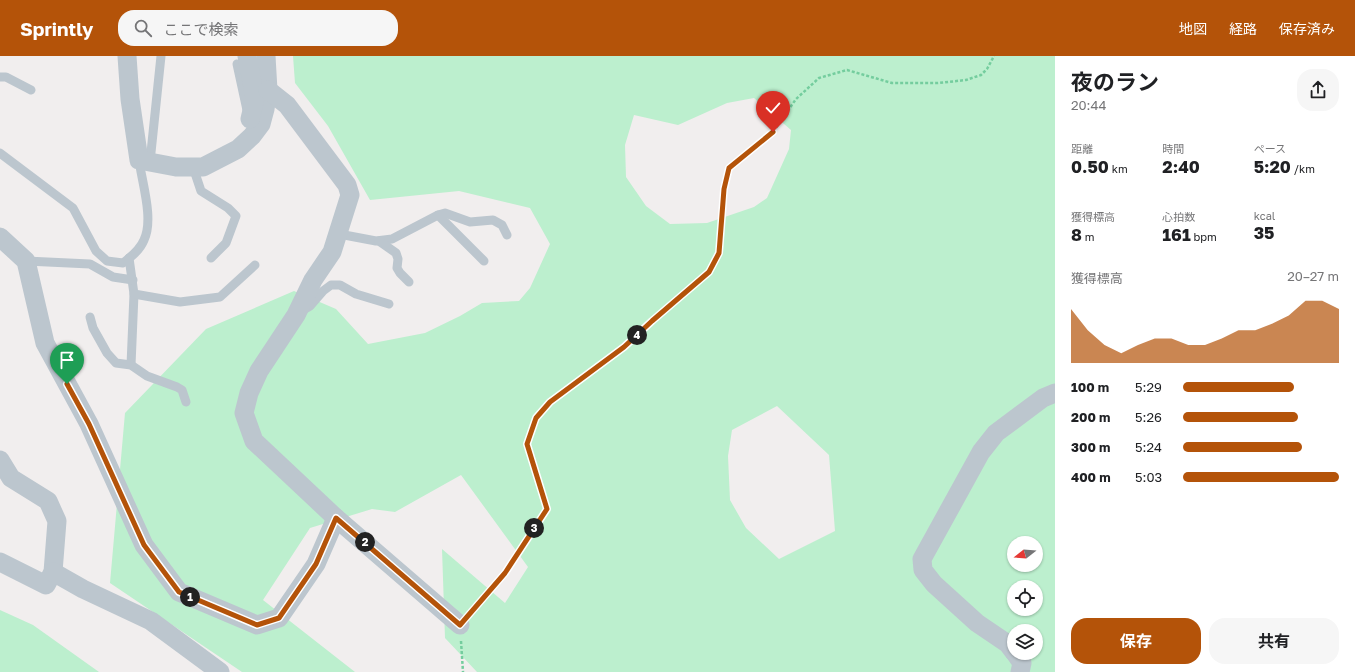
<!DOCTYPE html>
<html lang="ja">
<meta charset="utf-8">
<style>
body{margin:0;font-family:"Golos Text","Noto Sans JP",sans-serif;background:#f6f6f6;color:#202124;height:100vh;display:flex;flex-direction:column;font-size:15px;white-space:nowrap}
*{box-sizing:border-box;margin:0}
p{font-size:13px;color:#757577}
.icon{flex:none;width:22px;height:22px;fill:none;stroke:currentColor;stroke-width:2;stroke-linecap:round;stroke-linejoin:round}
.map{position:relative;flex:1;overflow:hidden}
.sheet{display:flex;flex-direction:column;background:#fff;width:300px}
.sheet>*{flex:none}
.needle{width:26px;rotate:253deg}
.tools{position:absolute;left:1007px;top:480px;display:grid;gap:8px}
.tools a{display:grid;place-items:center;width:36px;height:36px;border-radius:50%;background:#fff;box-shadow:0 1px 3px #0004;font-size:20px}
.pin{position:absolute;display:grid;place-items:center;width:34px;height:34px;color:#fff;margin:-41px -17px;border-radius:50% 50% 50% 0;rotate:-45deg;box-shadow:0 0 4px #0007}
.pin .icon{rotate:45deg}
.km{position:absolute;width:20px;height:20px;margin:-10px;border-radius:50%;background:#222;color:#fff;font-size:11px;line-height:20px;text-align:center}
.round{display:grid;place-items:center;flex:none;width:42px;height:42px;border-radius:16px;background:#f6f6f6}
.headline{display:flex;align-items:center;justify-content:space-between;height:68px;padding:0 16px}
h1{font-size:22px;font-weight:700;line-height:30px}
.metrics{display:grid;grid-template-columns:repeat(3,1fr);gap:6px;height:68px;padding:4px 16px}
.metrics div{display:grid;align-content:center}
.metrics b{font-size:17px;font-weight:700}
.metrics small{font-size:11px;font-weight:400}
.metrics p{font-size:11px}
.chart{height:112px;padding:8px 16px}
.chart p{display:flex;justify-content:space-between}
.chart svg{width:100%;height:72px;margin-top:4px;fill:#b45309;opacity:.7}
.action{display:flex;gap:8px;margin-top:auto;padding:8px 16px}
.action a{flex:1;height:46px;border-radius:16px;background:#b45309;color:#fff;font-size:16px;font-weight:700;line-height:46px;text-align:center}
.action a+a{background:#f6f6f6;color:#202124}
ul{padding:0 16px;list-style:none;font-size:13px}
li{display:grid;grid-template-columns:64px 48px 1fr;align-items:center;height:30px}
li i{height:10px;border-radius:5px;background:#b45309}
header{display:flex;align-items:center;gap:24px;box-sizing:border-box;height:56px;padding:0 20px;background:#b45309;color:#fff}
header strong{font-size:19px}
nav{display:flex;gap:22px;margin-inline-start:auto;font-size:14px}
.search{width:280px;height:36px;background:#f6f6f6;display:flex;align-items:center;gap:10px;box-sizing:border-box;padding:0 14px;border-radius:16px;color:#757577;font-size:15px}
main{display:flex;flex:1;min-height:0}
.map>svg:first-child{display:block}
.green{fill:#bcefce;fill-rule:evenodd}
.lines{fill:none;stroke-linecap:round;stroke-linejoin:round}
.path{stroke:#74cd9e;stroke-width:2.5;stroke-dasharray:3 2;stroke-linecap:butt}
.service{stroke:#bcc6ce;stroke-width:9}
.minor{stroke:#bcc6ce;stroke-width:19}
.route-casing{stroke:#fff;stroke-width:8}
.route{stroke:#b45309;stroke-width:5}
</style>
<header>
<strong>Sprintly</strong>
<div class="search"><svg class="icon" aria-label="search" viewBox="0 0 24 24"><circle cx="10" cy="10" r="6"/><path d="M15 15l6 6"/></svg>ここで検索</div>
<nav><a>地図</a><a>経路</a><a>保存済み</a></nav>
</header>
<main>
<div class="map">
<svg width="1055" height="616" viewBox="0 0 1055 616">
<rect width="100%" height="100%" fill="#f1eeee"/>
<g class="green">
<path d="M293,0H1055V616H477L445,582L442,493L505,547L528,511L461,419L395,456L372,453L310,472L263,544L355,616H242L110,527L125,357L206,273L294,235L336,253L368,288L425,277L460,260L482,247L519,245L530,232L550,188L530,152L459,135L370,144L328,70L295,27ZM754,42L791,74L789,93L767,142L754,151L707,167L670,168L646,150L626,121L625,89L634,59L678,69L727,47ZM777,350L829,399L835,475L779,503L746,472L730,444L728,400L732,374ZM1014,487H1036V509H1014ZM1014,531H1036V553H1014ZM1014,575H1036V597H1014Z"/>
<path d="M0,554L33,569L99,616H0Z"/>
</g>
<g class="lines">
<g class="path">
<path d="M472,556L505,517L547,453L527,388L536,362L550,346L625,291L652,265L709,216L719,197L724,133L729,111L773,76L796,43L819,22L847,14L892,27H938L966,24L981,19L987,13L994,0"/>
<path d="M461,585L463,616"/>
</g>
<g class="service">
<path d="M237,8L247,54"/>
<path d="M0,21H6L31,34"/>
<path d="M0,97L73,152L96,195L107,205L123,207C131,201 140,194 144,184C154,163 142,127 139,104"/>
<path d="M150,106L161,0"/>
<path d="M193,111L201,135L228,152L236,160L226,187L211,202"/>
<path d="M438,159L445,157L470,166L493,164L502,169L507,179"/>
<path d="M339,178L376,185L392,183L438,159L484,205"/>
<path d="M379,185L396,197L398,203L397,212L400,217L409,226"/>
<path d="M129,202L134,238L131,309"/>
<path d="M26,205L90,208L113,221L133,224"/>
<path d="M134,238L180,246L220,241L255,209"/>
<path d="M303,254L310,250L323,235L331,229H340L356,238L389,248"/>
<path d="M90,261L93,272L107,297L116,307L131,309L147,320L177,331L182,334L186,346"/>
</g>
<g class="minor">
<path d="M127,0L130,43L139,104L176,111H203L238,93L252,80L261,68L265,53L268,34L266,0"/>
<path d="M247,0L255,42L250,63"/>
<path d="M268,34L287,49L347,129L350,139L332,196L313,224L296,259L259,315L249,337L244,357L254,385L336,462L460,569"/>
<path d="M0,181L26,205L45,287L89,368L144,489L179,536L257,569L279,562L316,508L336,462"/>
<path d="M0,404L11,422L48,445L57,465L53,516L46,529L0,506"/>
<path d="M53,516L83,533L151,565L220,616"/>
<path d="M1014,596L1008,588L977,567L934,528L923,514L922,503L981,396L996,377L1043,342L1055,337"/>
<path d="M1015,597L1022,607L1020,616"/>
</g>
</g>
<g class="lines">
<g class="route-casing">
<path id="route" d="M67,328L89,368L144,489L179,536L257,569L279,562L316,508L336,462L460,569L505,517L547,453L527,388L536,362L550,346L624,291L652,265L709,216L719,197L724,133L729,112L773,76"/>
</g>
<use href="#route" class="route"/>
</g>
</svg>
<div class="tools">
<a><svg class="needle" viewBox="-14 -14 28 28"><path d="M0-13l5 13h-10z" fill="#e53935"/><path d="M0 13l5-13h-10z" fill="#757577"/></svg></a>
<a><svg class="icon" aria-label="locate" viewBox="0 0 24 24"><circle cx="12" cy="12" r="6"/><path d="M12 2v4M12 18v4M2 12h4M18 12h4"/></svg></a>
<a><svg class="icon" aria-label="layers" viewBox="0 0 24 24"><path d="M12 4l9 5-9 5-9-5zM3 14l9 5 9-5"/></svg></a>
</div>
<div class="pin" style="left:67px;top:328px;background:#1e9e55"><svg class="icon" aria-label="arrive" viewBox="0 0 24 24"><path d="M6 21V4h12l-3 4 3 4H6"/></svg></div>
<div class="pin" style="left:773px;top:76px;background:#d93025"><svg class="icon" aria-label="check" viewBox="0 0 24 24"><path d="M5 12l5 5 9-10"/></svg></div>
<b class="km" style="left:190px;top:541px">1</b>
<b class="km" style="left:365px;top:486px">2</b>
<b class="km" style="left:534px;top:472px">3</b>
<b class="km" style="left:637px;top:279px">4</b>
</div>
<section class="sheet">
<div class="headline"><div><h1>夜のラン</h1><p>20:44</p></div><a class="round"><svg class="icon" aria-label="share" viewBox="0 0 24 24"><path d="M12 15V3M7 8l5-5 5 5M5 13v7h14v-7"/></svg></a></div>
<div class="metrics">
<div><p>距離</p><b>0.50<small> km</small></b></div>
<div><p>時間</p><b>2:40</b></div>
<div><p>ペース</p><b>5:20<small> /km</small></b></div>
</div>
<div class="metrics">
<div><p>獲得標高</p><b>8<small> m</small></b></div>
<div><p>心拍数</p><b>161<small> bpm</small></b></div>
<div><p>kcal</p><b>35</b></div>
</div>
<div class="chart"><p><span>獲得標高</span>20–27 m</p>
<svg viewBox="0 0 160 44" preserveAspectRatio="none"><path d="M0 44V11L10 24L20 33L30 38L40 33L50 29L60 29L70 33L80 33L90 29L100 24L110 24L120 20L130 15L140 6L150 6L160 11V44z"/></svg>
</div>
<ul>
<li><b>100 m</b>5:29<i style="width:71%"></i></li>
<li><b>200 m</b>5:26<i style="width:74%"></i></li>
<li><b>300 m</b>5:24<i style="width:76%"></i></li>
<li><b>400 m</b>5:03<i style="width:100%"></i></li>
</ul>
<div class="action"><a>保存</a><a>共有</a></div>
</section>
</main>
